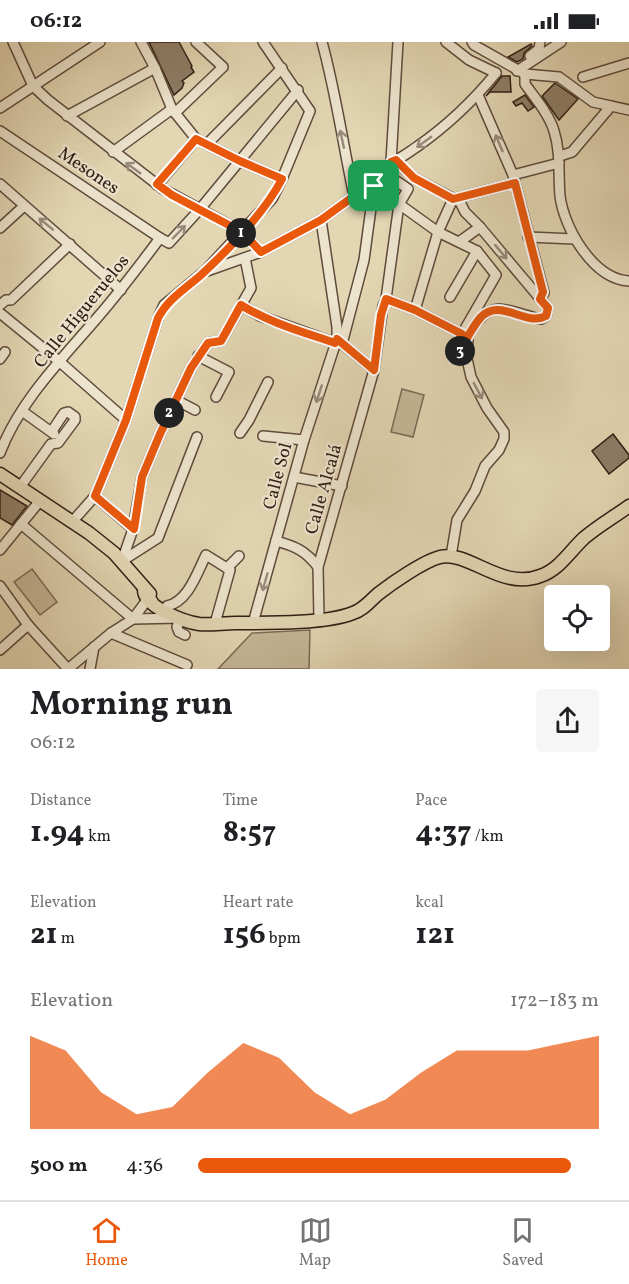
<!DOCTYPE html>
<meta charset="utf-8">
<style>
body{margin:0;font-family:Vollkorn,serif;background:#f6f6f6;color:#202124;height:100vh;display:flex;flex-direction:column;font-size:22px;white-space:nowrap}
*{box-sizing:border-box;margin:0}
p{font-size:20px;color:#757577}
.icon{flex:none;width:33px;height:33px;fill:none;stroke:currentColor;stroke-width:2;stroke-linecap:round;stroke-linejoin:round}
.map{position:relative;height:627px;overflow:hidden}
.sheet{display:flex;flex-direction:column;background:#fff;flex:1}
.sheet>*{flex:none}
.fabs{position:absolute;left:544px;top:543px;display:grid;gap:12px}
.fabs a{display:grid;place-items:center;width:66px;height:66px;border-radius:6px;background:#fff;box-shadow:0 6px 24px #0002;font-size:30px}
.pin{position:absolute;display:grid;place-items:center;width:51px;height:51px;color:#fff;margin:-26px;border-radius:12px;box-shadow:0 3px 9px #0006}
.km{position:absolute;width:30px;height:30px;margin:-15px;border-radius:50%;background:#222;color:#fff;font-size:16px;line-height:30px;text-align:center}
.round{display:grid;place-items:center;flex:none;width:63px;height:63px;border-radius:6px;background:#f6f6f6}
.head{display:flex;align-items:center;justify-content:space-between;height:102px;padding:0 30px}
h1{font-size:33px;font-weight:700;line-height:45px}
.stats{display:grid;grid-template-columns:repeat(3,1fr);gap:9px;height:102px;padding:6px 30px}
.stats div{display:grid;align-content:center}
.stats b{font-size:30px;font-weight:700}
.stats small{font-size:16px;font-weight:400}
.stats p{font-size:16px}
.chart{height:168px;padding:12px 30px}
.chart p{display:flex;justify-content:space-between}
.chart svg{width:100%;height:108px;margin-top:6px;fill:#ea580c;opacity:.7}
ul{padding:0 30px;list-style:none;font-size:20px}
li{display:grid;grid-template-columns:96px 72px 1fr;align-items:center;height:45px}
li i{height:15px;border-radius:8px;background:#ea580c}
.status{display:flex;justify-content:space-between;align-items:center;height:42px;padding:0 30px;background:#fff;direction:ltr}
.status svg{height:16px;fill:currentColor}
.tab-bar{display:flex;justify-content:space-around;align-items:center;height:84px;border-top:2px solid #e0e0e0;background:#fff;font-size:16px;color:#757577}
.tab-bar a{display:grid;justify-items:center;gap:3px}
.tab-bar .active{color:#ea580c}
.map>svg:first-child{display:block}
.green{fill:#c5b798;stroke:#7b6a56;stroke-width:1.5}
.building{fill:#8e7d67;stroke:#311d15;stroke-width:1.5}
.lines{fill:none;stroke-linecap:round;stroke-linejoin:round}
.minor-casing{stroke:#5e4b3c;stroke-width:12}
.major-casing{stroke:#311d15;stroke-width:15}
.minor{stroke:#ede4ce;stroke-width:9}
.major{stroke:#e3d6b3;stroke-width:12}
.oneway{stroke:#988a7b}
.route-casing{stroke:#fff;stroke-width:12}
.route{stroke:#ea580c;stroke-width:8}
.labels{text-anchor:middle;stroke-width:4.5;stroke-linejoin:round;paint-order:stroke}
.street-label{font-size:18px;fill:#311d15;stroke:#ede4ce}
</style>
<div class="status"><b>06:12</b><svg viewBox="0 0 49 12"><path d="M0 12V9h3v3zM5 12V6h3v6zM10 12V3h3v9zM15 12V0h3v12zM26 1h20v11H26zM47 4h2v5h-2z"/></svg></div>
<div class="map">
<svg width="629" height="627" viewBox="0 0 629 627">
<rect width="100%" height="100%" fill="#e3d6b3"/>
<filter id="stains"><feTurbulence type="fractalNoise" baseFrequency=".00333" numOctaves="4"/><feColorMatrix values="0 0 0 0 .2 0 0 0 0 .09 0 0 0 0 .02 0 0 0 .5 -.17"/></filter>
<radialGradient id="worn" r=".72"><stop offset=".6" stop-color="#630" stop-opacity="0"/><stop offset="1" stop-color="#630" stop-opacity=".3"/></radialGradient>
<g class="green">
<path d="M402,347L424,353L413,395L391,390Z"/>
<path d="M32,527L57,560L40,573L14,540Z"/>
<path d="M310,588L309,627H218L252,591Z"/>
</g>
<g class="building">
<path d="M149,0H179L192,24L191,25L194,30L182,39L184,41L182,46L174,53Z"/>
<path d="M531,2L532,4L524,11L523,17L517,20L508,15Z"/>
<path d="M502,34H510L511,50H490L486,54Z"/>
<path d="M555,41L578,57L559,78L542,54Z"/>
<path d="M525,53L534,65L528,69L522,61L516,64L513,60Z"/>
<path d="M613,392L629,413V416L609,432L592,409Z"/>
<path d="M0,448L27,464L12,483L0,476Z"/>
</g>
<g class="lines">
<g class="minor-casing">
<g id="minor">
<path d="M13,0L33,44L48,58L163,147L242,190L261,210"/>
<path d="M141,0L155,26L172,67L196,97L240,119L282,137"/>
<path d="M322,0C336,51 343,103 354,154"/>
<path d="M446,0L469,18L496,31"/>
<path d="M472,0L474,3L525,32L559,35L593,60L629,68"/>
<path d="M530,14L539,7L540,0"/>
<path d="M517,29L561,0"/>
<path d="M525,32V42C535,56 549,72 554,89C561,111 558,132 560,154C564,186 593,237 629,239"/>
<path d="M583,35L629,21"/>
<path d="M478,53L513,133L544,251L540,257"/>
<path d="M0,66L100,0"/>
<path d="M175,71L223,25L196,0"/>
<path d="M67,74L155,26"/>
<path d="M0,89L160,196"/>
<path d="M207,102L282,26"/>
<path d="M113,110L172,67"/>
<path d="M560,114L572,110L611,64"/>
<path d="M396,119L414,136L460,160L465,170L480,185L548,266L546,274L541,277C529,275 510,267 499,267C478,267 467,297 458,312L453,316"/>
<path d="M391,120L398,0"/>
<path d="M385,131L408,147L401,159"/>
<path d="M513,133L559,121"/>
<path d="M0,142L121,248"/>
<path d="M157,143L196,97"/>
<path d="M374,144L438,190L477,209L496,233L462,292L415,268L386,257"/>
<path d="M0,186L24,164"/>
<path d="M528,195L575,197"/>
<path d="M459,200L480,185"/>
<path d="M207,229L261,210L321,178L354,154L374,144L385,131L391,120C401,117 409,110 418,104C448,83 473,59 496,31"/>
<path d="M450,255L477,209"/>
<path d="M0,263L6,258H11L70,202"/>
<path d="M241,263L260,274L335,301"/>
<path d="M415,268L438,190L453,157L515,141"/>
<path d="M0,271L60,320L126,378"/>
<path d="M339,299L374,328"/>
<path d="M342,302L364,218L374,144"/>
<path d="M198,314L229,330L216,355"/>
<path d="M0,317L5,310"/>
<path d="M176,358L195,368"/>
<path d="M22,369L54,392"/>
<path d="M240,391L249,378L268,340"/>
<path d="M263,394L304,398"/>
<path d="M0,411C19,360 62,317 97,276C119,251 139,224 160,196L169,201L200,167L298,48"/>
<path d="M294,435L342,444"/>
<path d="M20,445L51,402L58,401L75,378V375L68,370L64,371L52,389"/>
<path d="M95,454L133,487"/>
<path d="M72,480L95,454L126,378L158,276L164,263L204,230L272,157L282,137L310,69L263,0"/>
<path d="M21,482L133,577L180,576L177,585L179,590L185,593"/>
<path d="M276,499C295,504 306,509 318,525"/>
<path d="M0,508L39,460"/>
<path d="M451,514L457,478L475,449L485,424L499,408L504,397V390L487,366L471,335L466,312L468,299"/>
<path d="M122,519L133,487L142,435L160,392L191,326L208,301L221,299L251,246L245,216"/>
<path d="M122,519L158,496L197,395"/>
<path d="M227,526L239,514"/>
<path d="M0,544L28,583L68,627"/>
<path d="M167,564C188,560 197,531 206,513L230,528L216,578"/>
<path d="M319,577L318,525L374,328L383,264L386,257L399,162"/>
<path d="M253,581L304,398L337,297V285L321,178"/>
<path d="M111,591L187,623"/>
<path d="M0,608L28,583"/>
<path d="M68,627L111,591L133,577L147,558L153,559"/>
<path d="M90,627L94,605"/>
</g>
</g>
<g class="major-casing">
<g id="major">
<path d="M0,432L89,491L114,511L150,552"/>
<path d="M144,548C144,565 185,580 199,582C212,583 223,581 236,581C266,581 326,582 353,571C363,568 370,559 378,552C392,541 424,519 440,515C468,508 502,549 540,534C559,528 570,509 584,496C598,484 614,475 629,464"/>
</g>
</g>
<use href="#minor" class="minor"/>
<use href="#major" class="major"/>
</g>
<defs><path id="oneway-shaft" d="M-6 0H5M1.5-3L5.5 0L1.5 3" fill="none" stroke-width="1.6" stroke-linecap="round" stroke-linejoin="round" transform="scale(1.5)"/></defs>
<g class="oneway">
<use href="#oneway-shaft" transform="translate(342 97) rotate(-102)"/>
<use href="#oneway-shaft" transform="translate(424 100) rotate(144)"/>
<use href="#oneway-shaft" transform="translate(499 101) rotate(-113)"/>
<use href="#oneway-shaft" transform="translate(133 126) rotate(-144)"/>
<use href="#oneway-shaft" transform="translate(46 182) rotate(-141)"/>
<use href="#oneway-shaft" transform="translate(179 190) rotate(-46)"/>
<use href="#oneway-shaft" transform="translate(501 210) rotate(50)"/>
<use href="#oneway-shaft" transform="translate(478 349) rotate(62)"/>
<use href="#oneway-shaft" transform="translate(319 352) rotate(108)"/>
<use href="#oneway-shaft" transform="translate(265 540) rotate(106)"/>
</g>
<g class="lines">
<g class="route-casing">
<path id="route" d="M374,144L354,154L321,178L261,210L242,190L172,153L157,142L196,97L240,119L282,137C265,170 229,207 201,233C185,247 168,257 158,276L126,378L95,454L134,487L142,435L160,392L191,326L208,301L221,299L241,263C270,281 303,290 335,301L337,297L374,328L381,273L386,257L415,268L462,292L452,312L453,316L458,312C465,300 472,285 481,275C501,255 525,285 546,274L548,266L540,257L543,250L515,141L453,157L414,136L396,118L391,120L385,131L374,144"/>
</g>
<use href="#route" class="route"/>
</g>
<g class="labels">
<g class="street-label">
<text transform="translate(89 128) rotate(34)" y="6">Mesones</text>
<text transform="translate(81 269) rotate(-51)" y="6">Calle Higueruelos</text>
<text transform="translate(277 434) rotate(-75)" y="6">Calle Sol</text>
<text transform="translate(323 447) rotate(-74)" y="6">Calle Alcalá</text>
</g>
</g>
<rect width="100%" height="100%" filter="url(#stains)"/>
<rect width="100%" height="100%" fill="url(#worn)"/>
</svg>
<div class="fabs">
<a><svg class="icon" aria-label="locate" viewBox="0 0 24 24"><circle cx="12" cy="12" r="6"/><path d="M12 2v4M12 18v4M2 12h4M18 12h4"/></svg></a>
</div>
<div class="pin" style="left:374px;top:144px;background:#1e9e55"><svg class="icon" aria-label="arrive" viewBox="0 0 24 24"><path d="M6 21V4h12l-3 4 3 4H6"/></svg></div>
<b class="km" style="left:241px;top:191px">1</b>
<b class="km" style="left:169px;top:371px">2</b>
<b class="km" style="left:460px;top:309px">3</b>
</div>
<section class="sheet">
<div class="head"><div><h1>Morning run</h1><p>06:12</p></div><a class="round"><svg class="icon" aria-label="share" viewBox="0 0 24 24"><path d="M12 15V3M7 8l5-5 5 5M5 13v7h14v-7"/></svg></a></div>
<div class="stats">
<div><p>Distance</p><b>1.94<small> km</small></b></div>
<div><p>Time</p><b>8:57</b></div>
<div><p>Pace</p><b>4:37<small> /km</small></b></div>
</div>
<div class="stats">
<div><p>Elevation</p><b>21<small> m</small></b></div>
<div><p>Heart rate</p><b>156<small> bpm</small></b></div>
<div><p>kcal</p><b>121</b></div>
</div>
<div class="chart"><p><span>Elevation</span>172–183 m</p>
<svg viewBox="0 0 160 44" preserveAspectRatio="none"><path d="M0 44V6L10 12L20 29L30 38L40 35L50 21L60 9L70 15L80 29L90 38L100 32L110 21L120 12L130 12L140 12L150 9L160 6V44z"/></svg>
</div>
<ul>
<li><b>500 m</b>4:36<i style="width:93%"></i></li>
</ul>
</section>
<nav class="tab-bar">
<a class="active"><svg class="icon" aria-label="home" viewBox="0 0 24 24"><path d="M3 11l9-7 9 7M6 9v11h12V9"/></svg>Home</a>
<a><svg class="icon" aria-label="map" viewBox="0 0 24 24"><path d="M3 6l6-2 6 2 6-2v14l-6 2-6-2-6 2zM9 4v14M15 6v14"/></svg>Map</a>
<a><svg class="icon" aria-label="saved" viewBox="0 0 24 24"><path d="M7 4h10v16l-5-4-5 4z"/></svg>Saved</a>
</nav>
